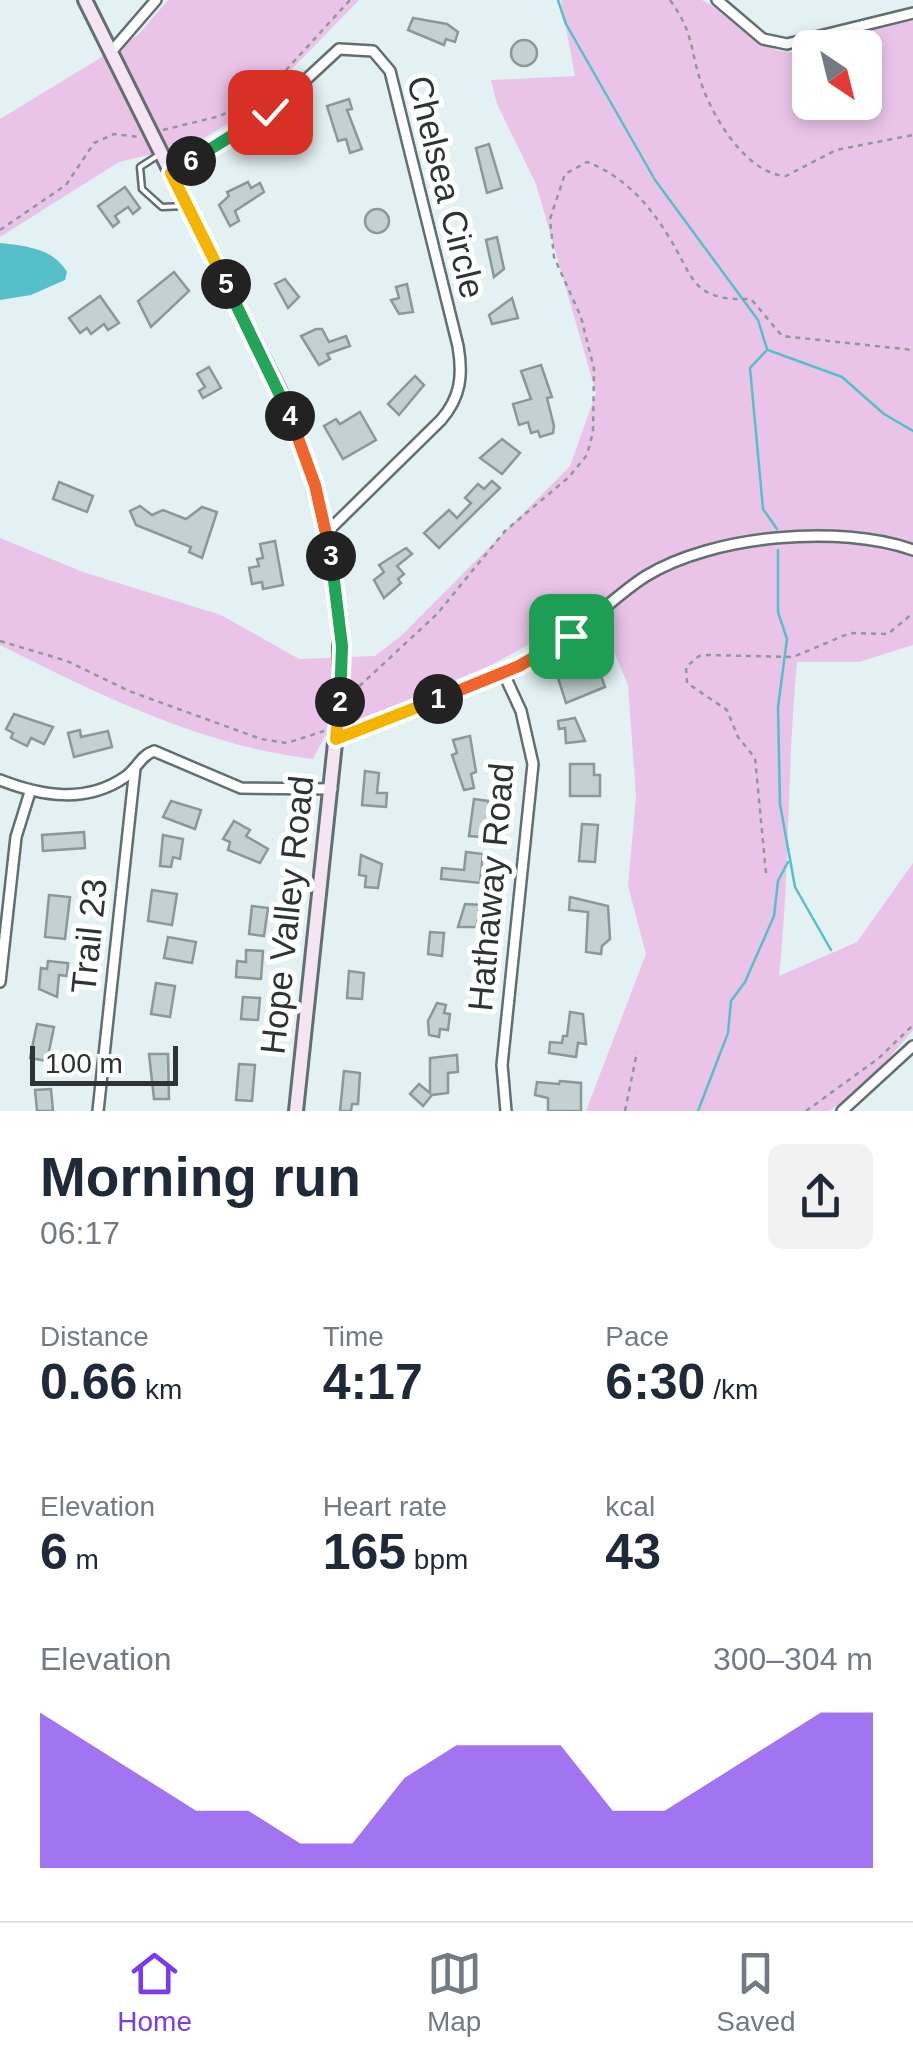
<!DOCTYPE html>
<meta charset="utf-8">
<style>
body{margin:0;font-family:Helvetica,sans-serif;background:#f2f2f3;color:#1f2937;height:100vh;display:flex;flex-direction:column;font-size:38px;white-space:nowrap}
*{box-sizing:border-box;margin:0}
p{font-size:32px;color:#747a83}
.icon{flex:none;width:55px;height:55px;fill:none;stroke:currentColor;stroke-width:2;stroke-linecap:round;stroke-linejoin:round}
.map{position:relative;height:1111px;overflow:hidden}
.panel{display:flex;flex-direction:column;background:#fff;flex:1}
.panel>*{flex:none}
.needle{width:65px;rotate:145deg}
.controls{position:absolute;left:792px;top:30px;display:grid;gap:20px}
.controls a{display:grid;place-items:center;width:90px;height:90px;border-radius:15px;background:#fff;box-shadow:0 5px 15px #0003;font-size:50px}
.scale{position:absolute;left:30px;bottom:25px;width:148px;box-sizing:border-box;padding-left:10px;border:5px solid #2e3334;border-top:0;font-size:28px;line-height:35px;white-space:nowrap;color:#2e3334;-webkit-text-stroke:8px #fff;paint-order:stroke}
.pin{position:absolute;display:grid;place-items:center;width:85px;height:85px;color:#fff;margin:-42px;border-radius:20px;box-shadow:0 5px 15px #0006}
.km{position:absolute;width:50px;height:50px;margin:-25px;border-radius:50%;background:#222;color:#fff;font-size:28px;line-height:50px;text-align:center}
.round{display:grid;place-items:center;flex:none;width:105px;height:105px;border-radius:15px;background:#f2f2f3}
.headline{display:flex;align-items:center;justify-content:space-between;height:170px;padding:0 40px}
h1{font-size:55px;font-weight:700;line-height:75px}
.figures{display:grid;grid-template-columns:repeat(3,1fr);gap:15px;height:170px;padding:10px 40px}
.figures div{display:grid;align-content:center}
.figures b{font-size:50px;font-weight:700}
.figures small{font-size:28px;font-weight:400}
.figures p{font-size:28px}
.chart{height:280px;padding:20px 40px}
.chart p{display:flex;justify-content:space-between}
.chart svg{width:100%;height:180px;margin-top:10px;fill:#7c3aed;opacity:.7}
.menu{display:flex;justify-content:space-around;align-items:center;height:140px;border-top:2px solid #e0e1e3;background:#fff;font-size:28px;color:#747a83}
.menu a{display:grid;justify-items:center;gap:5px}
.menu .on{color:#7c3aed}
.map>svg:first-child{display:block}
.green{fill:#eac4e8}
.water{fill:#55c0c9}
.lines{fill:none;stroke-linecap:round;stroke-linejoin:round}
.stream{stroke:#55c0c9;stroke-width:2.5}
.building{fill:#c4d1d2;stroke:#8b9899;stroke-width:2.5}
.lane-casing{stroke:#626f70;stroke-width:9}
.street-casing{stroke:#626f70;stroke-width:14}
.secondary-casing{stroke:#626f70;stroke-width:18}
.path{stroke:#8e9899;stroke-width:2.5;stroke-dasharray:5 5;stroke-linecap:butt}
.lane{stroke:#fff;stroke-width:4}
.street{stroke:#fff;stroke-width:9}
.secondary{stroke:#f5e5f4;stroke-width:12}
.split-1-casing{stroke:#fff;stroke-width:20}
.split-2-casing{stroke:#fff;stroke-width:20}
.split-3-casing{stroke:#fff;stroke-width:20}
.split-4-casing{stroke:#fff;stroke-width:20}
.split-5-casing{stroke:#fff;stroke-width:20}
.split-6-casing{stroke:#fff;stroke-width:20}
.split-7-casing{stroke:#fff;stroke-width:20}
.split-1{stroke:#f0652b;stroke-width:12}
.split-2{stroke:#f5b400;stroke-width:12}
.split-3{stroke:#22a559;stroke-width:12}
.split-4{stroke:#f0652b;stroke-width:12}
.split-5{stroke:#22a559;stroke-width:12}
.split-6{stroke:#f5b400;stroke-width:12}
.split-7{stroke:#22a559;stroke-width:12}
.labels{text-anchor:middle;stroke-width:10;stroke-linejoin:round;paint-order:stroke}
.street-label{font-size:35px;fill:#2e3334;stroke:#fff}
</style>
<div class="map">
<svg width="913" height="1111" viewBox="0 0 913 1111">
<rect width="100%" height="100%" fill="#e3f1f3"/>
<g class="green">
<path d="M168,0H359L259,103L195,144L119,162L0,237V119L138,35Z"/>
<path d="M561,0C581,0 692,0 702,0C739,18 762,64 810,49V102H865V48L815,47L882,26L913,21V645L859,662H797C787,767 790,872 779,976L857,942L913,863V1030L865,1086L829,1111H586L646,954L628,886L636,796L628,685L603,626L576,619L493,664L325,736L313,759C205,747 97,694 0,645V538L83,572L221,615L299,659L375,656L401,636L570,466L596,393L536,184L497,104L491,80L575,76Z"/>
</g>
<path class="water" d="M0,243C25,246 53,248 67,272L65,280L31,295L0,300Z"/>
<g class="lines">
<g class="stream">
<path d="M558,0L566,24L655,180L758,320L767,349"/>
<path d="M768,350L842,377L884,414L913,431"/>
<path d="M766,351L750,368L763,509L777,529"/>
<path d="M778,550V612L787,639L778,707L780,804L795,887L831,950"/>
<path d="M698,1111L728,1033L731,1001L745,982L774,916L778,881L788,862"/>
</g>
</g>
<g class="building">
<path d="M413,18L447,24L458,32L455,42L446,39L444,45L408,30Z"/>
<circle cx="524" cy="53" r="13"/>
<path d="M349,99L352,109L347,110L362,149L350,153L346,139L338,141L327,106Z"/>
<path d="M489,144L502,188L487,193L476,148Z"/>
<path d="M248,182L251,188L260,183L264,192L235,211L239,221L230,226L219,205L229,196L227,192Z"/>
<path d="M125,187L140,208L133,214L128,207L115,216L119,222L113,227L98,206Z"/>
<circle cx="377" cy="221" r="12"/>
<path d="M497,237L504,269L494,277L486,240Z"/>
<path d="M174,272L189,291L151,327L138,301Z"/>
<path d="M285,279L299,297L288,308L275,284Z"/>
<path d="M407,284L413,312L399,314L391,300L399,298L396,287Z"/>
<path d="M100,296L119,323L108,330L104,324L91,334L87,328L80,333L69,318Z"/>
<path d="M512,298L518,318L492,324L489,315Z"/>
<path d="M316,329H322L329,342L346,336L350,346L327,354L330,359L319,365L301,336Z"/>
<path d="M541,365L552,397L547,398L554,426L553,433L540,437L538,431L531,433L528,422L519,425L513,404L531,399L521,371Z"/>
<path d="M209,367L221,388L203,398L199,391L205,387L197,374Z"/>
<path d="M415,376L424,385L399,415L388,404Z"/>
<path d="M360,412L376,440L343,459L324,426L336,419L340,424Z"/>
<path d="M502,439L520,453L502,474L480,458Z"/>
<path d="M492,481L500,488L439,548L424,533L449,510L457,518L471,503L465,498L478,484L484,489Z"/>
<path d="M59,482L93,496L87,512L53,499Z"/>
<path d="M140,506L152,515L163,510L186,519L202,507L217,512L202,558L189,552L191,547L136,525L130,511Z"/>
<path d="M275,541L283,585L263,589L262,582L252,584L249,568L259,566L257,559L263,558L260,544Z"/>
<path d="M406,548L412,554L397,566L404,574L398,579L401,583L384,598L374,580L384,572L379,565Z"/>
<path d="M582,662L587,677L600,673L605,687L566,703L558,678L571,673L569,667Z"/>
<path d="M14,714L53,727L44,744L31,738L27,746L11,738L13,733L6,729Z"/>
<path d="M575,718L585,741L566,743L565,728L559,729L558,721Z"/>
<path d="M80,730L81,737L108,731L112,747L74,757L68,733Z"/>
<path d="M470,736L476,772L471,774L474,788L464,790L452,755L457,753L453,740Z"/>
<path d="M570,764H594V775H600V796H570Z"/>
<path d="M365,771L379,773L377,793H387L386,807L362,805Z"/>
<path d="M474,799L488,801L491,810L488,833L482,837L469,836Z"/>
<path d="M171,801L201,810L195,829L163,817Z"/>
<path d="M234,821L250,830L246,836L268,849L260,863L228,850L230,842L223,839Z"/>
<path d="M582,824L598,825L595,862L579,861Z"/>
<path d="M84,832L85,848L43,851L42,835Z"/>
<path d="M163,835L183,839L180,859L173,857L171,867L160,866Z"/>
<path d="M466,852L483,854L480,883L441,879L442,868L464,870Z"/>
<path d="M361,855L382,864L378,888L365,887L366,876L359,875Z"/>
<path d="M152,890L177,894L172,925L148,921Z"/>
<path d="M49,895L70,897L65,939L45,937Z"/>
<path d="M570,897L608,906L610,939L602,946L601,954L586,952L588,912L569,910Z"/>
<path d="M465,904L482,905L476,927H458Z"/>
<path d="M252,906L268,908L264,936L249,934Z"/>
<path d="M430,932L444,933L442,956L428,954Z"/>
<path d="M168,937L196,942L192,963L164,958Z"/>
<path d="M246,950L263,951L261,979L236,977L237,961L246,962Z"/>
<path d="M48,961L68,963L67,976L59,975L57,997L39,989L41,968L47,969Z"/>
<path d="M349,971L364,973L362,999L347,998Z"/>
<path d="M156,983L175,986L170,1017L151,1014Z"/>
<path d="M243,997L260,998L258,1020L241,1019Z"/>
<path d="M437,1003L446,1005L444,1013L450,1014L448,1030L440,1029L439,1037L429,1035L428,1021Z"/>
<path d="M570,1012L583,1014L586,1044L578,1043L576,1057L549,1053L550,1042L562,1043L563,1036H567Z"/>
<path d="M37,1024L54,1027L47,1061L30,1058Z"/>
<path d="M149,1054H168L169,1099H154Z"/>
<path d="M457,1055L458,1072L448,1073V1093L432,1095L423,1106L410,1094L419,1084L430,1093V1058Z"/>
<path d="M239,1064L255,1065L252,1101L236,1100Z"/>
<path d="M344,1071L360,1073L358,1104H352L351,1111H340Z"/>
<path d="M560,1081L581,1083V1111H548V1098L535,1095L537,1082L559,1084Z"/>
<path d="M51,1089L53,1111H37L35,1090Z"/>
</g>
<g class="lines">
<g class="lane-casing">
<path id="lane" d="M157,156L140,167L142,189L162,207L185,206"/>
</g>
<g class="street-casing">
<g id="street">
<path d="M717,0L763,39L787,44L913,13"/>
<path d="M111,52L156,0"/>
<path d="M171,173L271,112L339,49L373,51L390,71L458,346C463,375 461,397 441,420L327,532"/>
<path d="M503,672L521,711L533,764L502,1065L506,1111"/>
<path d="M336,739C407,712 482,687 548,650C584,631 611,598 646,576C713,535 840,524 913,550"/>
<path d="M0,780C41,796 86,804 125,777C137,769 140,756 154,751L241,788L332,789"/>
<path d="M0,982L16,837L30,792"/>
<path d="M98,1111L135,768"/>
<path d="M842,1111L913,1046"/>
</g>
</g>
<g class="secondary-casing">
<path id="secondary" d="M85,0L279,390L310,469L328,539L340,622V696L296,1111"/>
</g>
<g class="path">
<path d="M670,0C696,36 689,51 703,88C715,121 748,174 786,176L836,150L913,135"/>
<path d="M163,130L220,116L266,92L350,0"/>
<path d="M0,230L66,185L94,143L114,134L139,137"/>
<path d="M0,641L67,661L129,691L261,739L287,743L324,731"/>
<path d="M352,693L437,614L505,531L569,477L587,455L593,432L594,369L581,317L554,257L550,219L565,174L587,162C622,175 648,203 667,234C695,277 689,301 751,299L782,336L913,350"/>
<path d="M766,873L755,758L738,737L727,710L687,683L686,667L699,656L709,655L793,657L850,633L888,634L913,613"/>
<path d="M625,1111L637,1052"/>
<path d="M806,1111L879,1058L913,1025"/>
</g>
<use href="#lane" class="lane"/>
<use href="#street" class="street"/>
<use href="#secondary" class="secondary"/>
</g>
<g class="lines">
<g class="split-1-casing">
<path id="split-1" d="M438,699L519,666L571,636"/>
</g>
<g class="split-2-casing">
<path id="split-2" d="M340,702L336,739L438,699"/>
</g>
<g class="split-3-casing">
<path id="split-3" d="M331,556L342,646L340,702"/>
</g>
<g class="split-4-casing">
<path id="split-4" d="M290,416L315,485L331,556"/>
</g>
<g class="split-5-casing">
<path id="split-5" d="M226,284L290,416"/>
</g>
<g class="split-6-casing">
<path id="split-6" d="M191,161L171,173L226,284"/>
</g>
<g class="split-7-casing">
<path id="split-7" d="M191,161L270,112"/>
</g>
<use href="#split-1" class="split-1"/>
<use href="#split-2" class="split-2"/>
<use href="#split-3" class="split-3"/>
<use href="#split-4" class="split-4"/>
<use href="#split-5" class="split-5"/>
<use href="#split-6" class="split-6"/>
<use href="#split-7" class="split-7"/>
</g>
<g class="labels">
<g class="street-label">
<text transform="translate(446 187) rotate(76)" y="12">Chelsea Circle</text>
<text transform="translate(491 887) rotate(-85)" y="12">Hathaway Road</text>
<text transform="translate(287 915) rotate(-84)" y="12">Hope Valley Road</text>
<text transform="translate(89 936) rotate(-84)" y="12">Trail 23</text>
</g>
</g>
</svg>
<div class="controls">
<a><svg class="needle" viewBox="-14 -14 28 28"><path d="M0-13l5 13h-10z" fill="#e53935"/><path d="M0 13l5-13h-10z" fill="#747a83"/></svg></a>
</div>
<div class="scale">100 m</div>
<div class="pin" style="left:571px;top:636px;background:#1e9e55"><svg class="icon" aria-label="arrive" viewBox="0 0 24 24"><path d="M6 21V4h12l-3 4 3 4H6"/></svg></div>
<div class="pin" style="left:270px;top:112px;background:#d93025"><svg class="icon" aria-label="check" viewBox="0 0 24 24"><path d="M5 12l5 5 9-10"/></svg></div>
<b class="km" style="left:438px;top:699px">1</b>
<b class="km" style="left:340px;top:702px">2</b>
<b class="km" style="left:331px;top:556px">3</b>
<b class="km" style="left:290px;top:416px">4</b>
<b class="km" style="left:226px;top:284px">5</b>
<b class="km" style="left:191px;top:161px">6</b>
</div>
<section class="panel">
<div class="headline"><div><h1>Morning run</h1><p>06:17</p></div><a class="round"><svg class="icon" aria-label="share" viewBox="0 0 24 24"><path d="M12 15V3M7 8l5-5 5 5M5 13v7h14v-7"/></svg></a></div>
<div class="figures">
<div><p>Distance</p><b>0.66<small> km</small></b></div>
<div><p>Time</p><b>4:17</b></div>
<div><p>Pace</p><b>6:30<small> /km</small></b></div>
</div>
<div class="figures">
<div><p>Elevation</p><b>6<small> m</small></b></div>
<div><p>Heart rate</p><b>165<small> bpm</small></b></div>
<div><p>kcal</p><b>43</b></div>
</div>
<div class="chart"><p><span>Elevation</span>300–304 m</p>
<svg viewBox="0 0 160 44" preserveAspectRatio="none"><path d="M0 44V6L10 14L20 22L30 30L40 30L50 38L60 38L70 22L80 14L90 14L100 14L110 30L120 30L130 22L140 14L150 6L160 6V44z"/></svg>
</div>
</section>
<nav class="menu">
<a class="on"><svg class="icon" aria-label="home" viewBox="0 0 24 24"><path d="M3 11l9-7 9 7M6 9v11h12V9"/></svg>Home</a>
<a><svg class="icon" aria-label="map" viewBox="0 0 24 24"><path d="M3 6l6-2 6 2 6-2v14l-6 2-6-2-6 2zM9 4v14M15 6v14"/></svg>Map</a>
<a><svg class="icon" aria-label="saved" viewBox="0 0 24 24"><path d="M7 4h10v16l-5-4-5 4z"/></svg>Saved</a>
</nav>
